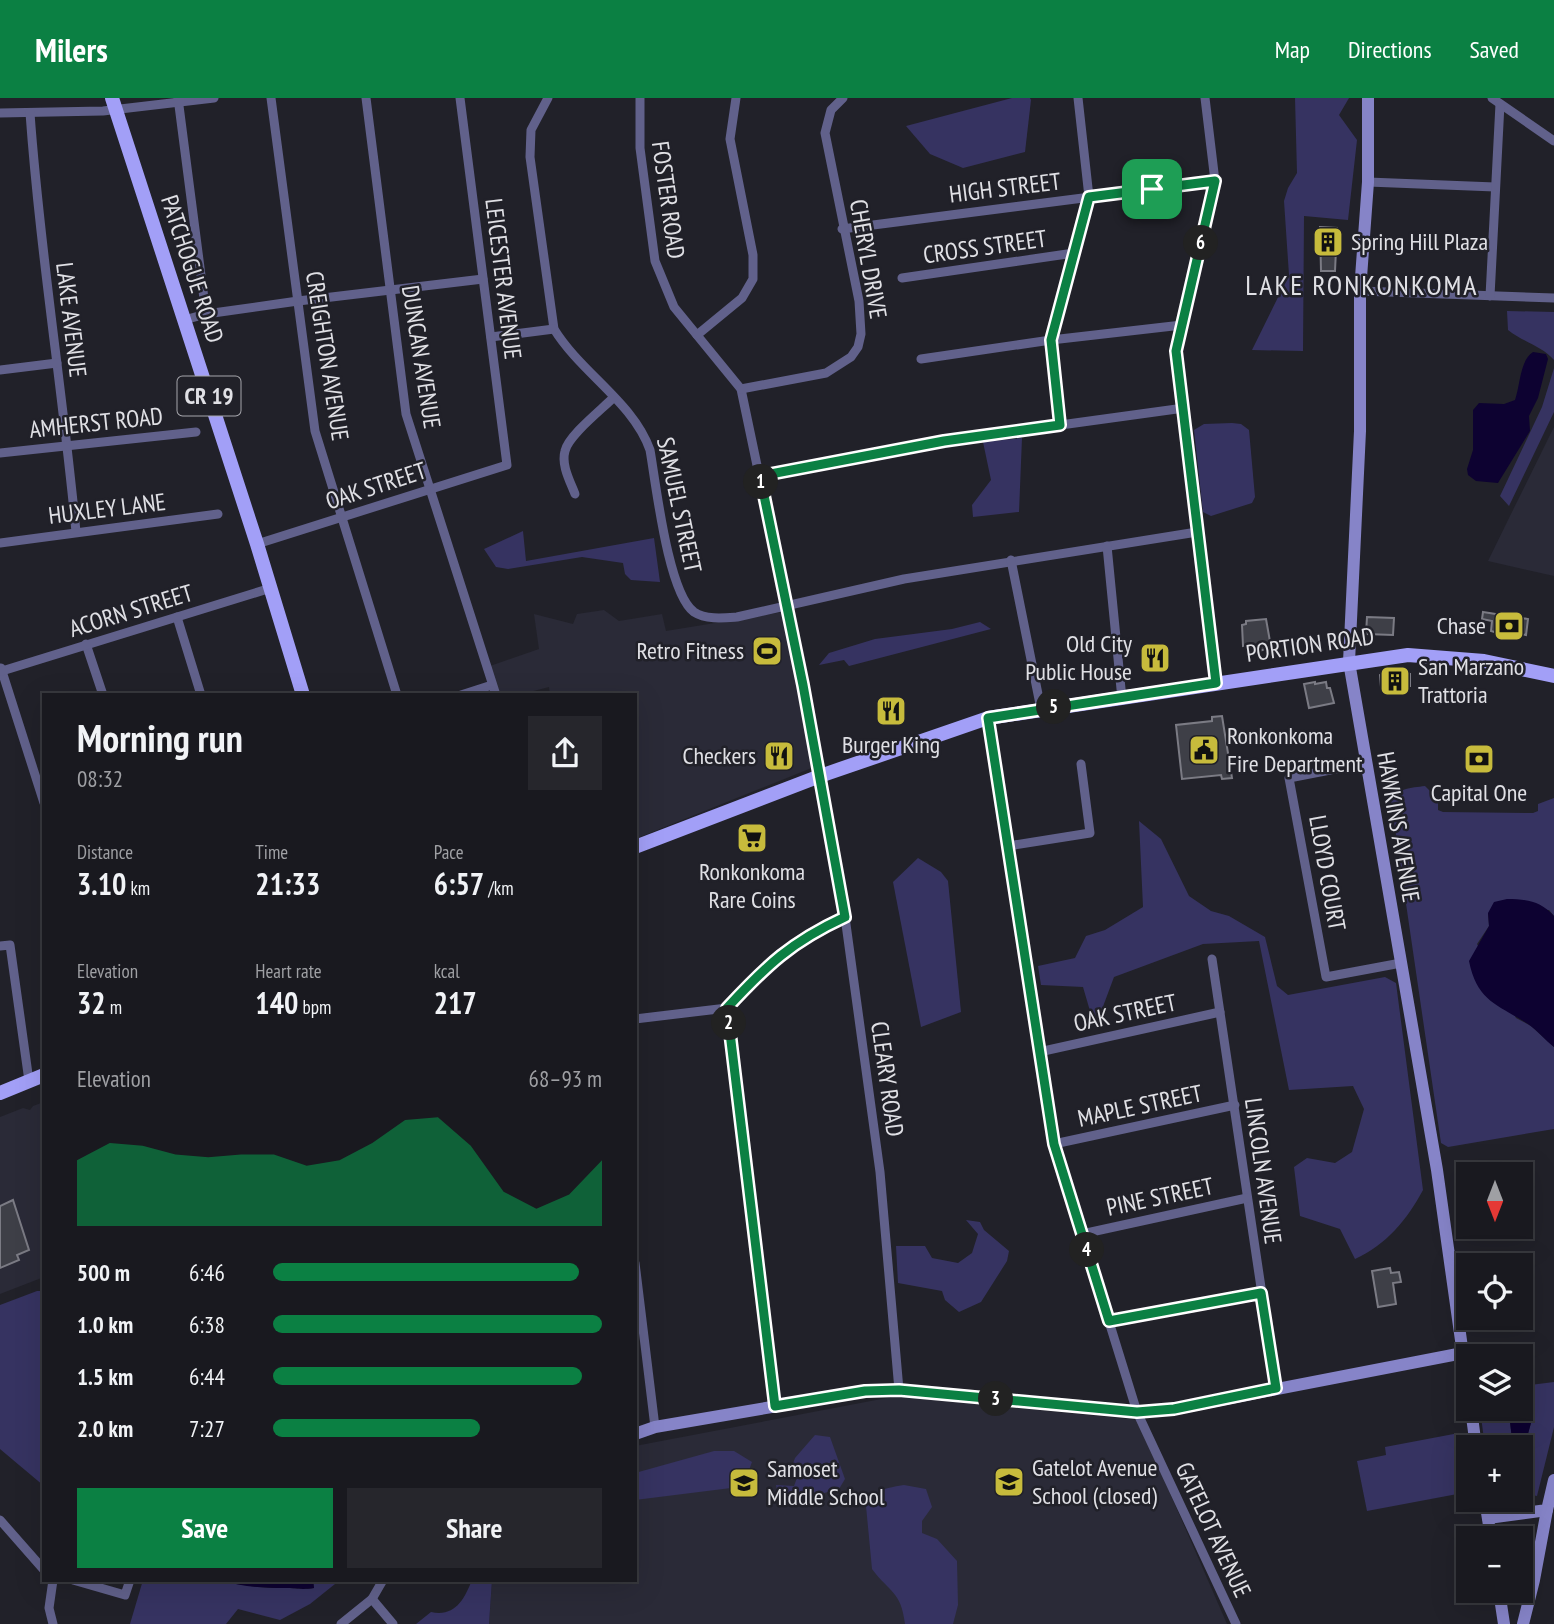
<!DOCTYPE html>
<meta charset="utf-8">
<style>
body{margin:0;font-family:"PT Sans Narrow",sans-serif;background:#26262c;color:#f1f3f6;height:100vh;display:flex;flex-direction:column;font-size:26px;white-space:nowrap}
*{box-sizing:border-box;margin:0}
p{font-size:23px;color:#9fa0a4}
.icon{flex:none;width:38px;height:38px;fill:none;stroke:currentColor;stroke-width:2;stroke-linecap:round;stroke-linejoin:round}
.map{position:relative;flex:1;overflow:hidden}
.details{position:absolute;left:42px;top:595px;width:595px;height:889px;display:flex;flex-direction:column;background:#19191f;border-radius:0px;box-shadow:0 7px 28px #0002,0 0 0 2px #37383d}
.details>*{flex:none}
.needle{width:46px;rotate:180deg}
.fabs{position:absolute;left:1456px;top:1064px;display:grid;gap:14px}
.fabs a{display:grid;place-items:center;width:77px;height:77px;border-radius:0px;background:#19191f;box-shadow:0 7px 28px #0002,0 0 0 2px #37383d;font-size:35px}
.pin{position:absolute;display:grid;place-items:center;width:60px;height:60px;color:#fff;margin:-30px;border-radius:14px;box-shadow:0 4px 10px #0006}
.km{position:absolute;width:35px;height:35px;margin:-18px;border-radius:50%;background:#222;color:#fff;font-size:19px;line-height:35px;text-align:center}
.round{display:grid;place-items:center;flex:none;width:74px;height:74px;border-radius:0px;background:#26262c}
.headline{display:flex;align-items:center;justify-content:space-between;height:119px;padding:0 35px}
h1{font-size:38px;font-weight:700;line-height:52px}
.metrics{display:grid;grid-template-columns:repeat(3,1fr);gap:10px;height:119px;padding:7px 35px}
.metrics div{display:grid;align-content:center}
.metrics b{font-size:30px;font-weight:700}
.metrics small{font-size:19px;font-weight:400}
.metrics p{font-size:19px}
.chart{height:196px;padding:14px 35px}
.chart p{display:flex;justify-content:space-between}
.chart svg{width:100%;height:126px;margin-top:7px;fill:#0b8043;opacity:.7}
.primary-button{display:flex;gap:14px;margin-top:auto;padding:14px 35px}
.primary-button a{flex:1;height:80px;border-radius:0px;background:#0b8043;color:#fff;font-size:28px;font-weight:700;line-height:80px;text-align:center}
.primary-button a+a{background:#26262c;color:#f1f3f6}
ul{padding:0 35px;list-style:none;font-size:23px}
li{display:grid;grid-template-columns:112px 84px 1fr;align-items:center;height:52px}
li i{height:18px;border-radius:9px;background:#0b8043}
header{display:flex;align-items:center;gap:42px;box-sizing:border-box;height:98px;padding:0 35px;background:#0b8043;color:#fff}
header strong{font-size:33px}
nav{display:flex;gap:38px;margin-inline-start:auto;font-size:24px}
.map>svg:first-child{display:block}
.built{fill:#2a2a37}
.green{fill:#363361}
.water{fill:#0d0231}
.building{fill:#3e3f47;stroke:#7b7b84;stroke-width:2}
.lines{fill:none;stroke-linecap:round;stroke-linejoin:round}
.street{stroke:#61618b;stroke-width:9}
.secondary{stroke:#8684c8;stroke-width:12}
.primary{stroke:#a29ff7;stroke-width:14}
.route-casing{stroke:#fff;stroke-width:14}
.route{stroke:#0b8043;stroke-width:9}
.labels{text-anchor:middle;stroke-width:5;stroke-linejoin:round;paint-order:stroke}
.shield{fill:#212129;stroke:#a7a7ad;stroke-width:2}
.shield-label{font-size:23px;font-weight:bold;fill:#e0e0e5}
.street-label{font-size:24px;fill:#e0e0e5;stroke:#212129}
.poi-label{font-size:24px;fill:#e0e0e5;stroke:#212129;text-anchor:start}
.quarter-label{font-size:28px;letter-spacing:2px;fill:#e0e0e5;stroke:#212129}
</style>
<header>
<strong>Milers</strong>
<nav><a>Map</a><a>Directions</a><a>Saved</a></nav>
</header>
<div class="map">
<svg width="1554" height="1526" viewBox="0 0 1554 1526">
<rect width="100%" height="100%" fill="#212129"/>
<g class="built">
<path d="M1554,329V478L1488,463L1511,416Z"/>
<path d="M604,512L619,523L662,516L666,533L783,514L814,669L635,741V597H550L549,589L518,597H499L490,568L539,551L534,516L573,526L577,516Z"/>
<path d="M44,1004V1179L0,1196V1019L23,1010L30,1012L33,1008Z"/>
<path d="M897,1298L1138,1322L1227,1526H489L492,1482H635V1348Z"/>
</g>
<g class="green">
<path d="M1012,0H1030L1031,2L1025,54L963,70L930,56L906,28Z"/>
<path d="M1295,0H1349L1339,17L1357,42L1348,122L1304,118L1303,253L1252,252L1289,177L1284,103L1288,90L1297,75Z"/>
<path d="M1507,213L1554,214V262C1542,248 1523,244 1508,232Z"/>
<path d="M1554,270V314L1509,408L1500,398L1542,309Z"/>
<path d="M1232,325L1241,326L1249,332L1255,399L1252,405L1211,418L1203,414L1194,332L1204,326Z"/>
<path d="M1022,340L1019,414L973,419L972,407L991,382L983,344Z"/>
<path d="M523,433L526,463L654,440L660,484L631,482L625,476L623,465L582,459L508,471L496,469L484,451Z"/>
<path d="M980,524L991,531L849,568L844,562L819,567L829,555L875,541L952,531Z"/>
<path d="M1425,688L1438,701V712L1443,714L1533,715L1538,713V706L1554,700V818L1549,812L1488,815L1489,828L1477,846L1516,920L1531,928L1554,949V1031L1448,1049L1441,1045L1391,703C1396,690 1411,690 1425,688Z"/>
<path d="M1139,723L1161,741L1189,798L1211,813L1229,818L1265,839L1277,888L1288,897L1385,879L1396,885L1423,1092C1407,1122 1386,1147 1355,1161L1340,1131L1300,1118L1294,1069L1307,1060L1335,1065L1352,1054L1364,1011L1353,988L1289,992L1259,843L1203,846L1114,879L1095,930L1083,889L1041,887L1038,868L1075,860L1086,838L1105,832L1143,809Z"/>
<path d="M918,760L941,774L948,783L961,914L921,929L893,784Z"/>
<path d="M966,1122L980,1124L984,1132L1009,1153L1007,1163L981,1204L959,1214L945,1202L942,1193L898,1185L896,1148H925L932,1160L958,1165L972,1155L978,1136Z"/>
<path d="M37,1193H44V1388L0,1351V1207Z"/>
<path d="M1554,1284V1329L1537,1398L1521,1395V1361L1534,1314L1517,1317L1514,1311H1521V1288Z"/>
<path d="M1480,1311C1493,1311 1506,1307 1513,1318L1510,1324L1513,1349H1485Z"/>
<path d="M1459,1335L1468,1394L1367,1413L1357,1363L1386,1357L1385,1349Z"/>
<path d="M815,1337L830,1339L845,1381L839,1391C817,1397 801,1403 778,1397L776,1387L794,1388L798,1377L791,1371L795,1360Z"/>
<path d="M714,1353H734L752,1364L745,1383L731,1390L635,1402V1375Z"/>
<path d="M904,1387L926,1391L932,1409L922,1423V1435L937,1441L957,1463L958,1507L953,1526H905C901,1493 890,1495 872,1471L866,1408C874,1391 887,1390 904,1387Z"/>
<path d="M143,1482C168,1482 197,1478 221,1483C247,1488 261,1490 287,1490C298,1490 301,1492 314,1490L313,1482H340L310,1506L280,1522L238,1511L226,1526H130Z"/>
<path d="M472,1482H492L489,1526H416L431,1514C455,1519 464,1502 472,1482Z"/>
</g>
<g class="water">
<path d="M1533,254L1546,256L1548,261L1538,300L1529,318L1530,333L1498,385L1476,383L1468,377L1467,371L1473,352V312L1479,305L1504,306L1515,302C1520,288 1520,262 1533,254Z"/>
<path d="M1507,801C1526,801 1541,803 1554,818V949C1545,942 1538,933 1528,926C1499,907 1477,904 1469,863L1489,828L1488,815L1494,804Z"/>
<path d="M1526,1310L1534,1314L1521,1361V1349H1513L1510,1324L1513,1318L1506,1311H1514L1518,1317Z"/>
<path d="M220,1482H313L314,1490C300,1492 298,1490 286,1490C263,1490 242,1489 220,1482Z"/>
</g>
<g class="building">
<path d="M1320,129L1337,130L1335,173H1321Z"/>
<path d="M1483,514L1528,521L1526,537L1515,535V540L1491,533L1492,523L1482,521Z"/>
<path d="M1367,519L1394,520L1393,537L1366,536Z"/>
<path d="M1266,521L1271,549L1254,555L1253,552L1247,553L1246,547L1243,548L1242,527L1246,526V523Z"/>
<path d="M1165,550L1167,567L1145,572L1142,553Z"/>
<path d="M1391,575L1410,576V588L1381,589L1380,577Z"/>
<path d="M1315,584V586L1326,584L1327,590H1330L1334,605L1309,610L1304,586Z"/>
<path d="M1222,618L1232,680L1222,681L1221,677L1182,681L1176,627L1212,623V619Z"/>
<path d="M13,1102L29,1152L17,1157L19,1162L0,1170V1108Z"/>
<path d="M1390,1170L1391,1175L1399,1174L1401,1184L1393,1185L1396,1206L1378,1209L1372,1173Z"/>
</g>
<g class="lines">
<g class="street">
<path d="M178,0L206,216"/>
<path d="M271,0L315,333L397,597"/>
<path d="M366,0L406,316L496,597"/>
<path d="M548,0L531,32L530,59L554,231C581,275 633,304 650,352C656,386 668,495 694,514C706,522 724,520 737,519L904,481L1197,434"/>
<path d="M640,0V50L655,163L674,209L741,291L803,587L845,819L880,1074L899,1292"/>
<path d="M1205,0L1215,83L1176,253L1216,585"/>
<path d="M1492,0L1554,43"/>
<path d="M0,15L103,13L214,0"/>
<path d="M30,15C40,155 63,294 76,434"/>
<path d="M1368,84L1495,89"/>
<path d="M842,131L1215,83"/>
<path d="M902,180L1074,155"/>
<path d="M1360,193L1554,200"/>
<path d="M1490,198L1500,6"/>
<path d="M184,222L206,216L298,203L483,181"/>
<path d="M697,237L742,200L753,181V157L730,41L736,0"/>
<path d="M491,239L554,231"/>
<path d="M921,261L1051,242L1182,227"/>
<path d="M0,272L57,265"/>
<path d="M741,291L826,275L851,259L858,249L861,236L859,203L825,35L831,12L843,0"/>
<path d="M1060,327L1051,242L1089,99L1078,0"/>
<path d="M0,355L196,334"/>
<path d="M760,378L944,343L1184,310"/>
<path d="M575,396C570,383 561,367 565,353C568,338 601,312 613,300"/>
<path d="M0,445L218,416"/>
<path d="M257,446L507,367L460,0"/>
<path d="M1107,448L1122,601"/>
<path d="M1011,462L1041,611"/>
<path d="M177,519L201,597"/>
<path d="M86,546L103,597"/>
<path d="M1,570L44,705"/>
<path d="M2,573L271,490"/>
<path d="M461,597L492,587"/>
<path d="M988,620L1054,1046L1137,1314L1236,1526"/>
<path d="M1366,665L1289,680L1326,879L1401,865"/>
<path d="M1008,748L1090,735L1081,666"/>
<path d="M0,848L10,847L29,983"/>
<path d="M1212,861L1276,1290"/>
<path d="M727,910L775,1308"/>
<path d="M635,921L727,910L779,856L813,834L845,819"/>
<path d="M1039,954L1220,914"/>
<path d="M1054,1046L1235,1007"/>
<path d="M1082,1136L1247,1100"/>
<path d="M635,1165L655,1329"/>
<path d="M1109,1223L1261,1195"/>
<path d="M0,1422L44,1472"/>
<path d="M73,1482L125,1497L130,1482"/>
<path d="M372,1501L393,1526"/>
<path d="M53,1526L49,1510L53,1482"/>
<path d="M341,1526L372,1501L383,1482"/>
</g>
<g class="secondary">
<path d="M1368,0V84L1360,193V333L1349,564L1437,1072L1468,1292"/>
<path d="M1471,1311L1476,1349"/>
<path d="M635,1336L655,1329L865,1293L899,1292L1137,1314L1174,1311L1463,1255"/>
<path d="M1485,1402L1491,1440"/>
<path d="M1488,1420L1547,1412L1554,1382"/>
<path d="M1499,1493L1504,1526"/>
<path d="M1523,1526L1534,1482L1547,1412"/>
</g>
<g class="primary">
<path d="M112,0L257,446L303,597"/>
<path d="M635,749L820,678L988,620L1408,557L1484,563L1554,578"/>
<path d="M0,995L44,977"/>
</g>
</g>
<g class="lines">
<g class="route-casing">
<path id="route" d="M1215,83L1176,253L1216,585L988,620L1054,1046L1109,1223L1261,1195L1276,1290L1174,1311L1137,1314L899,1292L865,1293L775,1308L727,910C767,867 791,844 845,819L803,587L760,378L944,343L1060,327L1051,242L1089,99Z"/>
</g>
<use href="#route" class="route"/>
</g>
<defs>
<g id="building-square" transform="scale(1.575)"><rect x="-9" y="-9" width="18" height="18" rx="4" fill="#c7bb3c" stroke="#212129"/><path d="M-4-6H4V6H1V3H-1V6H-4ZM-2.5-4.3h1.7v1.8h-1.7ZM.8-4.3h1.7v1.8H.8ZM-2.5-1h1.7V.8h-1.7ZM.8-1h1.7V.8H.8Z" fill="#111"/></g>
<g id="bank-square" transform="scale(1.575)"><rect x="-9" y="-9" width="18" height="18" rx="4" fill="#c7bb3c" stroke="#212129"/><path d="M-6-4H6V4H-6ZM0-2.3a2.3 2.3 0 1 0 0 4.6a2.3 2.3 0 1 0 0-4.6Z" fill="#111"/></g>
<g id="stadium-square" transform="scale(1.575)"><rect x="-9" y="-9" width="18" height="18" rx="4" fill="#c7bb3c" stroke="#212129"/><path d="M0-5a6.5 5 0 1 0 0 10a6.5 5 0 1 0 0-10ZM-3.5-1.8h7v3.6h-7Z" fill="#111"/></g>
<g id="restaurant-square" transform="scale(1.575)"><rect x="-9" y="-9" width="18" height="18" rx="4" fill="#c7bb3c" stroke="#212129"/><path d="M-5-6h1v4h1v-4h1v4h1v-4h1v5L-1.5 .5V6h-2V.5L-5-1ZM5-6V6H3V1.5H1.5Q1.5-4 5-6Z" fill="#111"/></g>
<g id="civic-square" transform="scale(1.575)"><rect x="-9" y="-9" width="18" height="18" rx="4" fill="#c7bb3c" stroke="#212129"/><path d="M-.6-6.5H3V-4.5H.6V-3L4-1V1h2V6H-6V1h2V-1L-.6-3ZM-1.2 2.5V6h2.4V2.5Z" fill="#111"/></g>
<g id="supermarket-square" transform="scale(1.575)"><rect x="-9" y="-9" width="18" height="18" rx="4" fill="#c7bb3c" stroke="#212129"/><path d="M-6-5.5h2.5l.6 2H6L4.5 2H-2.5L-4.4-4H-6ZM-1.5 3.2a1.3 1.3 0 1 0 .1 0ZM3 3.2a1.3 1.3 0 1 0 .1 0Z" fill="#111"/></g>
<g id="school-square" transform="scale(1.575)"><rect x="-9" y="-9" width="18" height="18" rx="4" fill="#c7bb3c" stroke="#212129"/><path d="M0-5L7-2L0 1L-7-2ZM-4 1L0 2.5L4 1V4Q0 6-4 4Z" fill="#111"/></g>
</defs>
<g fill-rule="evenodd">
<use href="#building-square" x="1328" y="144"/>
<use href="#bank-square" x="1509" y="528"/>
<use href="#stadium-square" x="767" y="553"/>
<use href="#restaurant-square" x="1155" y="560"/>
<use href="#building-square" x="1395" y="583"/>
<use href="#restaurant-square" x="891" y="613"/>
<use href="#civic-square" x="1204" y="652"/>
<use href="#restaurant-square" x="779" y="658"/>
<use href="#bank-square" x="1479" y="661"/>
<use href="#supermarket-square" x="752" y="740"/>
<use href="#school-square" x="1009" y="1384"/>
<use href="#school-square" x="744" y="1385"/>
</g>
<g class="labels">
<rect class="shield" x="177.5" y="278.5" width="63" height="39" rx="5"/>
<g class="shield-label">
<text x="209" y="306">CR 19</text>
</g>
<g class="street-label">
<text transform="translate(1005 90) rotate(-7)" y="8">HIGH STREET</text>
<text transform="translate(668 102) rotate(82)" y="8">FOSTER ROAD</text>
<text transform="translate(985 149) rotate(-8)" y="8">CROSS STREET</text>
<text transform="translate(868 161) rotate(80)" y="8">CHERYL DRIVE</text>
<text transform="translate(192 171) rotate(72)" y="8">PATCHOGUE ROAD</text>
<text transform="translate(503 181) rotate(83)" y="8">LEICESTER AVENUE</text>
<text transform="translate(71 222) rotate(83)" y="8">LAKE AVENUE</text>
<text transform="translate(327 258) rotate(81)" y="8">CREIGHTON AVENUE</text>
<text transform="translate(421 259) rotate(81)" y="8">DUNCAN AVENUE</text>
<text transform="translate(96 325) rotate(-6)" y="8">AMHERST ROAD</text>
<text transform="translate(376 388) rotate(-18)" y="8">OAK STREET</text>
<text transform="translate(679 407) rotate(78)" y="8">SAMUEL STREET</text>
<text transform="translate(107 411) rotate(-7)" y="8">HUXLEY LANE</text>
<text transform="translate(131 513) rotate(-17)" y="8">ACORN STREET</text>
<text transform="translate(1310 547) rotate(-8)" y="8">PORTION ROAD</text>
<text transform="translate(1398 729) rotate(80)" y="8">HAWKINS AVENUE</text>
<text transform="translate(1327 775) rotate(80)" y="8">LLOYD COURT</text>
<text transform="translate(1125 915) rotate(-12)" y="8">OAK STREET</text>
<text transform="translate(887 981) rotate(82)" y="8">CLEARY ROAD</text>
<text transform="translate(1140 1008) rotate(-12)" y="8">MAPLE STREET</text>
<text transform="translate(1263 1073) rotate(82)" y="8">LINCOLN AVENUE</text>
<text transform="translate(1160 1099) rotate(-12)" y="8">PINE STREET</text>
<text transform="translate(1213 1432) rotate(65)" y="8">GATELOT AVENUE</text>
</g>
<g class="poi-label">
<text x="1351" y="152">Spring Hill Plaza</text>
<text x="1486" y="536" text-anchor="end">Chase</text>
<text x="1132" y="554" text-anchor="end">Old City<tspan x="1132" dy="28">Public House</tspan></text>
<text x="744" y="561" text-anchor="end">Retro Fitness</text>
<text x="1418" y="577">San Marzano<tspan x="1418" dy="28">Trattoria</tspan></text>
<text x="1227" y="646">Ronkonkoma<tspan x="1227" dy="28">Fire Department</tspan></text>
<text x="891" y="655" text-anchor="middle">Burger King</text>
<text x="756" y="666" text-anchor="end">Checkers</text>
<text x="1479" y="703" text-anchor="middle">Capital One</text>
<text x="752" y="782" text-anchor="middle">Ronkonkoma<tspan x="752" dy="28">Rare Coins</tspan></text>
<text x="1032" y="1378">Gatelot Avenue<tspan x="1032" dy="28">School (closed)</tspan></text>
<text x="767" y="1379">Samoset<tspan x="767" dy="28">Middle School</tspan></text>
</g>
<g class="quarter-label">
<text x="1362" y="197">LAKE RONKONKOMA</text>
</g>
</g>
</svg>
<div class="fabs">
<a><svg class="needle" viewBox="-14 -14 28 28"><path d="M0-13l5 13h-10z" fill="#e53935"/><path d="M0 13l5-13h-10z" fill="#9fa0a4"/></svg></a>
<a><svg class="icon" aria-label="locate" viewBox="0 0 24 24"><circle cx="12" cy="12" r="6"/><path d="M12 2v4M12 18v4M2 12h4M18 12h4"/></svg></a>
<a><svg class="icon" aria-label="layers" viewBox="0 0 24 24"><path d="M12 4l9 5-9 5-9-5zM3 14l9 5 9-5"/></svg></a>
<a>+</a>
<a>−</a>
</div>
<div class="pin" style="left:1152px;top:91px;background:#1e9e55"><svg class="icon" aria-label="arrive" viewBox="0 0 24 24"><path d="M6 21V4h12l-3 4 3 4H6"/></svg></div>
<b class="km" style="left:761px;top:384px">1</b>
<b class="km" style="left:729px;top:925px">2</b>
<b class="km" style="left:996px;top:1301px">3</b>
<b class="km" style="left:1087px;top:1152px">4</b>
<b class="km" style="left:1054px;top:609px">5</b>
<b class="km" style="left:1201px;top:145px">6</b>
<section class="details">
<div class="headline"><div><h1>Morning run</h1><p>08:32</p></div><a class="round"><svg class="icon" aria-label="share" viewBox="0 0 24 24"><path d="M12 15V3M7 8l5-5 5 5M5 13v7h14v-7"/></svg></a></div>
<div class="metrics">
<div><p>Distance</p><b>3.10<small> km</small></b></div>
<div><p>Time</p><b>21:33</b></div>
<div><p>Pace</p><b>6:57<small> /km</small></b></div>
</div>
<div class="metrics">
<div><p>Elevation</p><b>32<small> m</small></b></div>
<div><p>Heart rate</p><b>140<small> bpm</small></b></div>
<div><p>kcal</p><b>217</b></div>
</div>
<div class="chart"><p><span>Elevation</span>68–93 m</p>
<svg viewBox="0 0 160 44" preserveAspectRatio="none"><path d="M0 44V21L10 15L20 16L30 19L40 20L50 19L60 19L70 23L80 21L90 15L100 7L110 6L120 16L130 32L140 38L150 33L160 21V44z"/></svg>
</div>
<ul>
<li><b>500 m</b>6:46<i style="width:93%"></i></li>
<li><b>1.0 km</b>6:38<i style="width:100%"></i></li>
<li><b>1.5 km</b>6:44<i style="width:94%"></i></li>
<li><b>2.0 km</b>7:27<i style="width:63%"></i></li>
</ul>
<div class="primary-button"><a>Save</a><a>Share</a></div>
</section>
</div>
